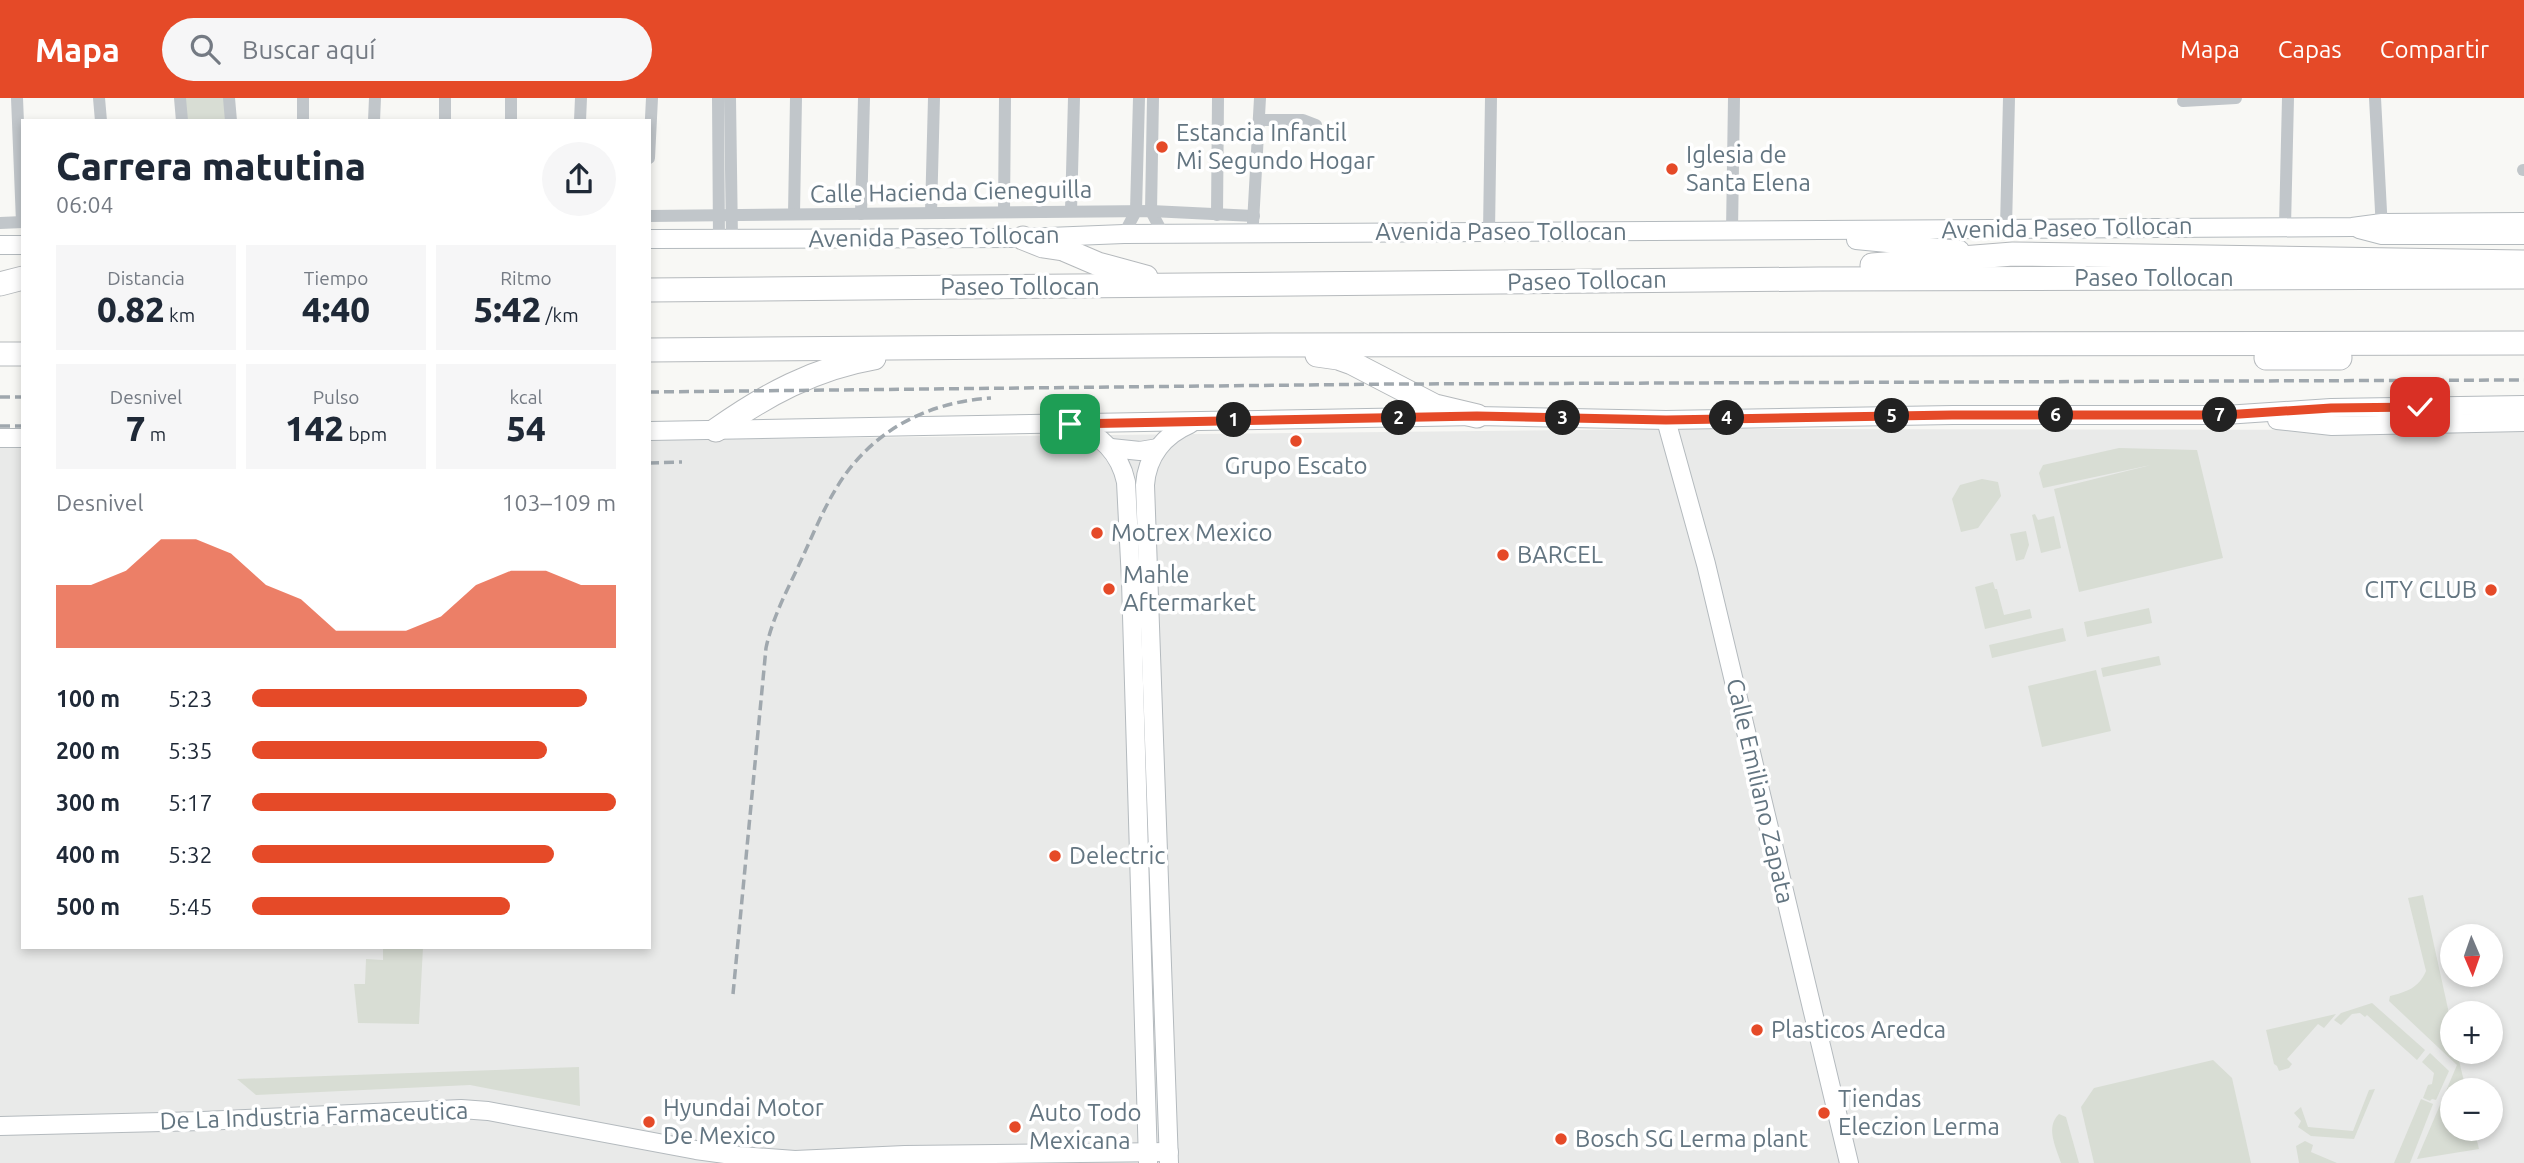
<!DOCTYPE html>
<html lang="es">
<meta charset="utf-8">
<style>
body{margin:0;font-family:Ubuntu,sans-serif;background:#f6f6f7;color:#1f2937;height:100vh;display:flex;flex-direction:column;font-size:26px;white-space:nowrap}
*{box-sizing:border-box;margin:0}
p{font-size:23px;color:#747a83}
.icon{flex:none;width:38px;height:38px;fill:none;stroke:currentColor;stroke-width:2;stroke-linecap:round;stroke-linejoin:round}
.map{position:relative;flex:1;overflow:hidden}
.side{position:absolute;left:21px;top:21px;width:630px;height:830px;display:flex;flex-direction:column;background:#fff;border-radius:0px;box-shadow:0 4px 10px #0003}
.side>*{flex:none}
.needle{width:46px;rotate:178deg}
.controls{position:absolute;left:2440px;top:826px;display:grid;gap:14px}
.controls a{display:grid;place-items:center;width:63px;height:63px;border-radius:50%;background:#fff;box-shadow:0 4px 10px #0003;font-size:35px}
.pin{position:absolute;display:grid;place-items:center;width:60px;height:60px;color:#fff;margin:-30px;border-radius:14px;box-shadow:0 4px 10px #0006}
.km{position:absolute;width:35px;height:35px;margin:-18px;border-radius:50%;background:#222;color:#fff;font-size:19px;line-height:35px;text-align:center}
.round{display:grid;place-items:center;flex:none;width:74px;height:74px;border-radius:37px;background:#f6f6f7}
.headline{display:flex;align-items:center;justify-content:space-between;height:119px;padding:0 35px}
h1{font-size:38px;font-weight:800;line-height:52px}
.figures{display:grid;grid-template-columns:repeat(3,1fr);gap:10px;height:119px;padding:7px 35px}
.figures div{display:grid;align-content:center;border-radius:0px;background:#f6f6f7;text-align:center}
.figures b{font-size:35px;font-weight:800}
.figures small{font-size:19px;font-weight:400}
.figures p{font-size:19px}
.chart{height:196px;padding:14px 35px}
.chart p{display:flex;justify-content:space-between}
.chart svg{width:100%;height:126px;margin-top:7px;fill:#e54a28;opacity:.7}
ul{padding:0 35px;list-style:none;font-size:23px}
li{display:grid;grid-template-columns:112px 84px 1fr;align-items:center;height:52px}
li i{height:18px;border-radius:9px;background:#e54a28}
header{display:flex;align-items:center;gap:42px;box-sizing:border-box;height:98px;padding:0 35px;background:#e54a28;color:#fff}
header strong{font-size:33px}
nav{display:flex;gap:38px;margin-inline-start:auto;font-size:24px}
.search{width:490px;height:63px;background:#f6f6f7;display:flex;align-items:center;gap:18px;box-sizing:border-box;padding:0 24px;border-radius:38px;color:#747a83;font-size:26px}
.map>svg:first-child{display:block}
.built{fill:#e9eae9;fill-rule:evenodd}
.green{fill:#d8ddd4}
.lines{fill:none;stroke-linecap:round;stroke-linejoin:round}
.secondary-casing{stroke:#b4babe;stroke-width:20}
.highway-casing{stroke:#b5b9bc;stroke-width:25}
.street{stroke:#c1c6ca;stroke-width:12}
.secondary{stroke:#fff;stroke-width:18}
.highway{stroke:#fff;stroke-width:23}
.rail{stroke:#a0a8ae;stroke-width:3.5;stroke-dasharray:10 5;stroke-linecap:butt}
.route-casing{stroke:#fff;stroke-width:14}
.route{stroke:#e54a28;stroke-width:9}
.poi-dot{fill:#e54a28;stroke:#fff;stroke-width:2.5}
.labels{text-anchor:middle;stroke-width:7;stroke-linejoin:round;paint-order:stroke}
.poi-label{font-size:24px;fill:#637581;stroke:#fff;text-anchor:start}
.street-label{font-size:24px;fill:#637581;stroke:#fff}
</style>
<header>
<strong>Mapa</strong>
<div class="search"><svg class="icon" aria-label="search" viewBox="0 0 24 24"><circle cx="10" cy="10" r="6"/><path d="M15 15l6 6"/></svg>Buscar aquí</div>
<nav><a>Mapa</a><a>Capas</a><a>Compartir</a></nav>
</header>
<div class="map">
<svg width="2524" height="1065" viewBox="0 0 2524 1065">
<rect width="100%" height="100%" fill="#f8f8f5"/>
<path class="built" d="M1674,331L2524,332V1065H0V349L23,348V849H649V342ZM2452,838H2490V877H2452ZM2452,915H2490V954H2452ZM2452,992H2490V1031H2452Z"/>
<g class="green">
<path d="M185,0H225L227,23H187Z"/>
<path d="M2119,350L2197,352L2223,460L2079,494L2054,391L2151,367L2043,390L2039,375L2043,367Z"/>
<path d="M1982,381L1998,384L2001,398L1978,430L1961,434L1952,401L1960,387Z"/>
<path d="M2035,416L2038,422L2054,418L2061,450L2041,455L2032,417Z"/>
<path d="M2026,433L2029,447L2024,461L2016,463L2010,436Z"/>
<path d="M1993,484L1995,491H1997L2004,517L2030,511L2032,520L1985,531L1975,489Z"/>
<path d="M2149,510L2152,525L2087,539L2084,524Z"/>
<path d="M2063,530L2066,543L1992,560L1989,547Z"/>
<path d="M2159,558L2161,567L2103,579L2101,570Z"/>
<path d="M2096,572L2111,633L2042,649L2028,588Z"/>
<path d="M2423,797L2452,929V954H2457L2466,992H2452V1031H2474L2479,1051L2417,1061L2457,967L2389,903L2390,898C2406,894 2419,890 2426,873L2408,800Z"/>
<path d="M383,849H423L419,926L358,925L354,886H365L366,861L383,862Z"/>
<path d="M2372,905L2425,952L2417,962L2367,917L2365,919L2360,915L2352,916L2341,927L2334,922L2341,915Z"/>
<path d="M2336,916L2324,930L2318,926L2287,961L2292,966L2289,970L2279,973L2277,968L2274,966L2266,932Z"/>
<path d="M2430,955L2449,973L2436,1002L2432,1001L2430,1003L2423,1000L2428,987L2432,986L2434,975L2422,964Z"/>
<path d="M2213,962L2232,980L2251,1065H2094L2081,1009L2094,990Z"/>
<path d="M579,969L580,1008L470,987L256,997L237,981Z"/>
<path d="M2375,991L2354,1041L2311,1038L2298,1029L2301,1023L2294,1015L2301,1009L2308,1029L2353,1033L2369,992Z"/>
<path d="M2421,1001L2433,1006L2410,1065H2394Z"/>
<path d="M2059,1016L2066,1019L2079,1065H2061C2056,1049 2045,1029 2059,1016Z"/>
<path d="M2305,1043L2313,1047L2311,1054L2337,1065H2299L2296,1048Z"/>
</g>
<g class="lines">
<g class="secondary-casing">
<g id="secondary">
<path d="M2359,131L2382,137H2524"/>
<path d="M649,141L1023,140L1124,136L2352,129L2382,125L2524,124"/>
<path d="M1856,142L1960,152"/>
<path d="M0,147H23"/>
<path d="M1666,322L1706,466L1849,1065"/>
<path d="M2277,322L2332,328L2524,324"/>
<path d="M1073,327C1101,336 1120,356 1126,384L1131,483L1148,1064"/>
<path d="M649,333L1477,318L1666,322L1953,317H2225L2331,310L2524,307"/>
<path d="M0,340H23"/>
<path d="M1111,350L1140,353L1158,350"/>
<path d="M0,1028L203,1023L461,1011L488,1013L696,1052L739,1058L795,1062L905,1057L1169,1054"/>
<path d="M1169,1065L1145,387C1147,358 1164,337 1190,326"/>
</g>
</g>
<g class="highway-casing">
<g id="highway">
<path d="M1023,140L1043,148L1063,151L1098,166L1146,179"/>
<path d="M1872,167L2013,156L2523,164"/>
<path d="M0,186L23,180"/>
<path d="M649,192L1819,181L2524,179"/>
<path d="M649,252L1285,247L2524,245"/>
<path d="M0,256H23"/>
<path d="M1317,257L1338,260L1352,265L1435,308L1477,318"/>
<path d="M2266,260H2340"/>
<path d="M716,332C764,298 815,270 874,260"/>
</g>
</g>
<g class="street">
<path d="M17,0L22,124"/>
<path d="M99,0L101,23"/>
<path d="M180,0L182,23"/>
<path d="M229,0L231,23"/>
<path d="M718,0L719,141"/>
<path d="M730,0L732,141"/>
<path d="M1153,0L1151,113L1163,136"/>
<path d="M2375,0L2382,132"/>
<path d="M2183,3L2236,0"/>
<path d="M1259,22H1303L1316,27"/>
<path d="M303,23V0"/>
<path d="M374,23L375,0"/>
<path d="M445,23V0"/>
<path d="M511,23V0"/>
<path d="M580,23L581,0"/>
<path d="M649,60L652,0"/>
<path d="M2523,72H2524"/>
<path d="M1071,113L1074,0"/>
<path d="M1004,114L1005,0"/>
<path d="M931,115L934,0"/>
<path d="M794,116L796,0"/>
<path d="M861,116L864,0"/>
<path d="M1217,117L1218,0"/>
<path d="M649,118L1151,113L1254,118"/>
<path d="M0,125L23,124"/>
<path d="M1253,125L1260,0"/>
<path d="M2285,128L2288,0"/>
<path d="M2006,130L2009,0"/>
<path d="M1732,133L1734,0"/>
<path d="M1489,134L1491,0"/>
<path d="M1124,136L1136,113L1139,0"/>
</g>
<use href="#secondary" class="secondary"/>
<use href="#highway" class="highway"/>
<g class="rail">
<path d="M649,294L1394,286L2524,282"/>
<path d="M0,299H23"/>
<path d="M0,328H23"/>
<path d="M649,365L682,364"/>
<path d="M733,896L766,550C773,517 790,487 804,456C814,434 824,410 837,389C871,333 927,304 991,300"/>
</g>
</g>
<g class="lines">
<g class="route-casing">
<path id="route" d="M1070,326L1477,318L1666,322L1952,317H2225L2331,310L2420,309"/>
</g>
<use href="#route" class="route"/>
</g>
<g class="poi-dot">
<circle cx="1162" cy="49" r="7"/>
<circle cx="1672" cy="71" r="7"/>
<circle cx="1296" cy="343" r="7"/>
<circle cx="1097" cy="435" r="7"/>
<circle cx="1503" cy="457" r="7"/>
<circle cx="1109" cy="491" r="7"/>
<circle cx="2491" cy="492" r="7"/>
<circle cx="1055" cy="758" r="7"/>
<circle cx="1757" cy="932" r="7"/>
<circle cx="1824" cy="1015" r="7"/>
<circle cx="649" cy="1024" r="7"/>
<circle cx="1015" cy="1029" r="7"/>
<circle cx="1561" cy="1041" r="7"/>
</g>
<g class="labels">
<g class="poi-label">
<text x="1176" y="43">Estancia Infantil<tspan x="1176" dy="28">Mi Segundo Hogar</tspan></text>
<text x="1686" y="65">Iglesia de<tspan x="1686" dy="28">Santa Elena</tspan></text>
<text x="1296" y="376" text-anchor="middle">Grupo Escato</text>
<text x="1111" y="443">Motrex Mexico</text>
<text x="1517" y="465">BARCEL</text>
<text x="1123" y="485">Mahle<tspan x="1123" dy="28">Aftermarket</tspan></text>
<text x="2477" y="500" text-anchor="end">CITY CLUB</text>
<text x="1069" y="766">Delectric</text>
<text x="1771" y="940">Plasticos Aredca</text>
<text x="1838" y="1009">Tiendas<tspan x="1838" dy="28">Eleczion Lerma</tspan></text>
<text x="663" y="1018">Hyundai Motor<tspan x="663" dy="28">De Mexico</tspan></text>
<text x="1029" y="1023">Auto Todo<tspan x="1029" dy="28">Mexicana</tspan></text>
<text x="1575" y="1049">Bosch SG Lerma plant</text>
</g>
<g class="street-label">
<text transform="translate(951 94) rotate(-1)" y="8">Calle Hacienda Cieneguilla</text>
<text transform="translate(2067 130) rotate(-1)" y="8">Avenida Paseo Tollocan</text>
<text x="1501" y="142">Avenida Paseo Tollocan</text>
<text transform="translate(934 139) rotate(-1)" y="8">Avenida Paseo Tollocan</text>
<text x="2154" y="188">Paseo Tollocan</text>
<text transform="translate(1587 183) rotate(-1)" y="8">Paseo Tollocan</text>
<text x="1020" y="197">Paseo Tollocan</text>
<text transform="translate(1760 693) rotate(77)" y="8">Calle Emiliano Zapata</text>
<text transform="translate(314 1018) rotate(-2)" y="8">De La Industria Farmaceutica</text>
</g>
</g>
</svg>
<div class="controls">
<a><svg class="needle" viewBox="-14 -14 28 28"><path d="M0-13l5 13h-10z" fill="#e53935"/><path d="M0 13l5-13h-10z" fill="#747a83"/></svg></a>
<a>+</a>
<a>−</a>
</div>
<div class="pin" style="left:1070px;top:326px;background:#1e9e55"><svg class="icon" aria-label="arrive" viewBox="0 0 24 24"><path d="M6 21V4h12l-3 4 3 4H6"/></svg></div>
<div class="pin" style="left:2420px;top:309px;background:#d93025"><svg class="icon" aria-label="check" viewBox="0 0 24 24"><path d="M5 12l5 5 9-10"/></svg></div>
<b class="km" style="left:1234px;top:322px">1</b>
<b class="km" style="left:1399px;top:320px">2</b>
<b class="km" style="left:1563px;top:320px">3</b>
<b class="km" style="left:1727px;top:320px">4</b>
<b class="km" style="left:1892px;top:318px">5</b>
<b class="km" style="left:2056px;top:317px">6</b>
<b class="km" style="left:2220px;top:317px">7</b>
<section class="side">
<div class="headline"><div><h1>Carrera matutina</h1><p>06:04</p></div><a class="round"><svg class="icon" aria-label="share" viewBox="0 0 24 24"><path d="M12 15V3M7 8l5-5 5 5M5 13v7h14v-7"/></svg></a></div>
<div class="figures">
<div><p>Distancia</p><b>0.82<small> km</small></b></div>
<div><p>Tiempo</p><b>4:40</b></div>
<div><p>Ritmo</p><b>5:42<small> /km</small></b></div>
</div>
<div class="figures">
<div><p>Desnivel</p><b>7<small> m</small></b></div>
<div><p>Pulso</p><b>142<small> bpm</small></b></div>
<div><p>kcal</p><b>54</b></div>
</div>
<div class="chart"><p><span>Desnivel</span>103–109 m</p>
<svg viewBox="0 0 160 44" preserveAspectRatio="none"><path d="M0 44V22L10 22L20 17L30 6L40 6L50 11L60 22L70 27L80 38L90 38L100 38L110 33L120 22L130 17L140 17L150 22L160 22V44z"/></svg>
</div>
<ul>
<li><b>100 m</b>5:23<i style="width:92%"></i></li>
<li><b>200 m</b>5:35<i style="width:81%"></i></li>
<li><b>300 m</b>5:17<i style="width:100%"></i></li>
<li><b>400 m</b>5:32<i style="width:83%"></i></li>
<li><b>500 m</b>5:45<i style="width:71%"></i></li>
</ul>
</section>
</div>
